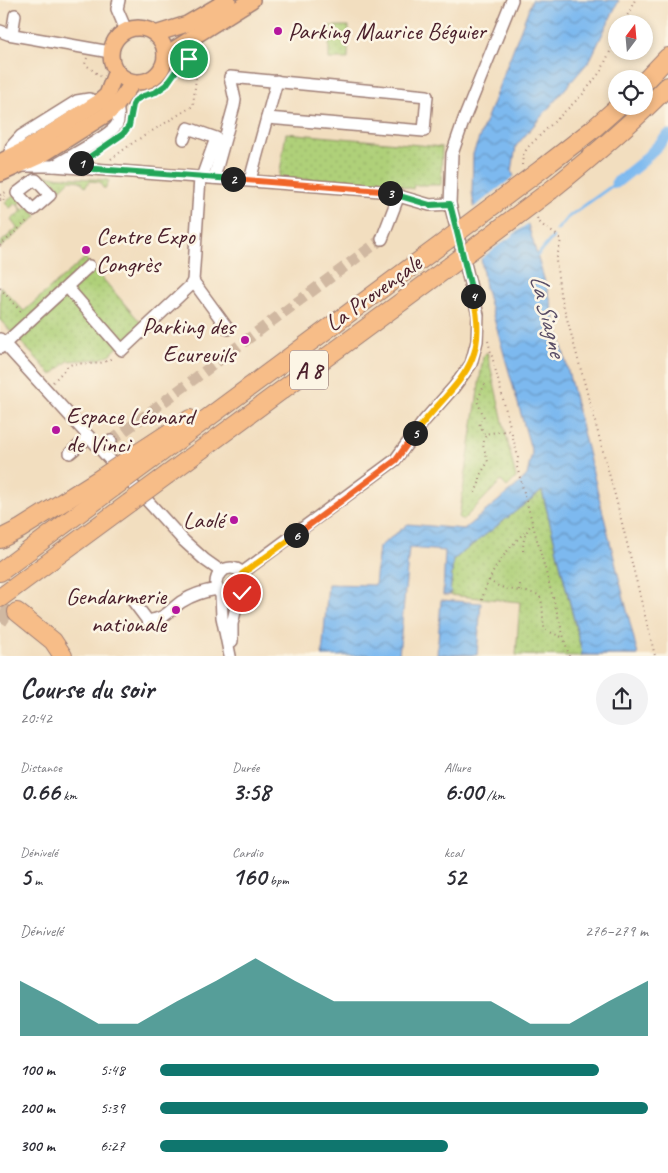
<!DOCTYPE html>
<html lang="fr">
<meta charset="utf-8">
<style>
body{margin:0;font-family:Caveat,sans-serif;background:#f2f2f3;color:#2b2b33;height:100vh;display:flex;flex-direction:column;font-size:19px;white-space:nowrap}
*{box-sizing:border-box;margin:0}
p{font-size:16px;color:#7c7c81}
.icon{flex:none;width:28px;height:28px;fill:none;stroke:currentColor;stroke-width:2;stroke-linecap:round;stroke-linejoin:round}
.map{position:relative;height:656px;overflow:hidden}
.side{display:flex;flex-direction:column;background:#fff;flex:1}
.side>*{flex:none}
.needle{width:32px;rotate:16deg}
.fabs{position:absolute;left:608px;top:15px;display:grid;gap:10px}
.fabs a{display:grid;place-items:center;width:45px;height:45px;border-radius:50%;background:#fff;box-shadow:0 2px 8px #0003;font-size:25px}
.pin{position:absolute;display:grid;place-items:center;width:42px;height:42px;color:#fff;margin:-21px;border:2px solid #fff;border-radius:50%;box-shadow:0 1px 5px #0007}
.km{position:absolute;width:25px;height:25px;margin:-12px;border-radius:50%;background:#222;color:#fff;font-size:14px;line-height:25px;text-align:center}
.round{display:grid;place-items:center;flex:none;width:52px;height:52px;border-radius:26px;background:#f2f2f3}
.headline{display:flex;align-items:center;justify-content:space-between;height:85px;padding:0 20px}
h1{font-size:28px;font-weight:600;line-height:38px}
.metrics{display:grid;grid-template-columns:repeat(3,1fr);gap:8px;height:85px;padding:5px 20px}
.metrics div{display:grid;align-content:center}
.metrics b{font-size:25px;font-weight:600}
.metrics small{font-size:14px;font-weight:400}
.metrics p{font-size:14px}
.chart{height:140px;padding:10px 20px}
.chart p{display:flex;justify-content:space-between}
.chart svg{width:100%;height:90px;margin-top:5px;fill:#0f766e;opacity:.7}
ul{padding:0 20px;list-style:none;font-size:16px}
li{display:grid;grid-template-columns:80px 60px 1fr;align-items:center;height:38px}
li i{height:12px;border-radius:6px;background:#0f766e}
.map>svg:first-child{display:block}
.grass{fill:url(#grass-dots);stroke:#7c7852}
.water{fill:url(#water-waves);stroke:#646c8d}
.pier{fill:#f2debf}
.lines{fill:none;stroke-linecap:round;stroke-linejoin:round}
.stream{stroke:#7db9ef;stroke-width:3}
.canal{stroke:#7db9ef;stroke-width:11}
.minor-tunnel{stroke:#d0b8a1;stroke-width:11;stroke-dasharray:11 5.5;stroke-linecap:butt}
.highway-tunnel{stroke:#d0b8a1;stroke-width:18;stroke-dasharray:18 9;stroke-linecap:butt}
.minor-casing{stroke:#9e7e75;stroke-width:14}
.major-casing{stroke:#9e7e75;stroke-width:18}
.highway-casing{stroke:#9e7e75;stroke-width:20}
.path{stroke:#9e7e75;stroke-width:2;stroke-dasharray:1 4;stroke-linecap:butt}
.minor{stroke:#fff;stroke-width:11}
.major{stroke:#f7bd88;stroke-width:15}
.highway{stroke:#f7bd88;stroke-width:18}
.highway-bridge-casing{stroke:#9e7e75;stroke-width:20;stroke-linecap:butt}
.highway-bridge{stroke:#f7bd88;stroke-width:18}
.split-1-casing{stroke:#fff;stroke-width:10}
.split-2-casing{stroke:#fff;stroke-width:10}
.split-3-casing{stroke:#fff;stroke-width:10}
.split-4-casing{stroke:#fff;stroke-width:10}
.split-5-casing{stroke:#fff;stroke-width:10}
.split-6-casing{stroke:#fff;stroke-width:10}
.split-7-casing{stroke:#fff;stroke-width:10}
.split-1{stroke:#22a559;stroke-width:6}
.split-2{stroke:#22a559;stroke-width:6}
.split-3{stroke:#f0652b;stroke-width:6}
.split-4{stroke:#22a559;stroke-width:6}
.split-5{stroke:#f5b400;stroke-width:6}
.split-6{stroke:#f0652b;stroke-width:6}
.split-7{stroke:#f5b400;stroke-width:6}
.poi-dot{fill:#b5179e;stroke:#fcf5e5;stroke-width:2}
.labels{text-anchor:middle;stroke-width:5;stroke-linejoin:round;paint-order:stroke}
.shield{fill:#fcf5e5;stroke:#7f5f63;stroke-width:1}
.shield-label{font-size:22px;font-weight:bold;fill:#4a1f2b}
.poi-label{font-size:24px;fill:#4a1f2b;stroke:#fcf5e5;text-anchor:start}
.street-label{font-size:24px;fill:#4a1f2b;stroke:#fcf5e5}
.water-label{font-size:25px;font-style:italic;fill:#594d66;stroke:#fcf5e5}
</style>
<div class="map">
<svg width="668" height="656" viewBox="0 0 668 656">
<defs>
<pattern id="grass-dots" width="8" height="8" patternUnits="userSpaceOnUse" patternTransform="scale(1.25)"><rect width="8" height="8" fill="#afd079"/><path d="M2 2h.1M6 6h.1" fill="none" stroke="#98b269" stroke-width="1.8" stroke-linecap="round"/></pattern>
<pattern id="water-waves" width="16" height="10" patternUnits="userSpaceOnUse" patternTransform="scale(1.25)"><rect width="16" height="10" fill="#7db9ef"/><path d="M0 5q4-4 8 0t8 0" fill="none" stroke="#6896c2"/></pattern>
</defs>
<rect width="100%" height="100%" fill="#fcf5e5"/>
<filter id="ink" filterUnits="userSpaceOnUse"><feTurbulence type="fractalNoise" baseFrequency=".02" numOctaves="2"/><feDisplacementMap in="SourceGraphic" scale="10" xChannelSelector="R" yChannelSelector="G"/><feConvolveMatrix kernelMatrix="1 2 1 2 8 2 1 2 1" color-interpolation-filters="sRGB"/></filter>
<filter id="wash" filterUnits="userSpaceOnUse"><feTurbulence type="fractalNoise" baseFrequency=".0096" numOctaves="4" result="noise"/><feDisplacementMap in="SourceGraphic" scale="20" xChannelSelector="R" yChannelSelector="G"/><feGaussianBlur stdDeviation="1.12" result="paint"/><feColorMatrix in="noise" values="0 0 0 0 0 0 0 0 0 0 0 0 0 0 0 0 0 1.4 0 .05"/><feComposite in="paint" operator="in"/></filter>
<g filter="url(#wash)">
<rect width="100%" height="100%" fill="#f2debf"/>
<g class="grass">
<path d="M329,26H349L348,59H329Z"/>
<path d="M286,133L442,147L441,185H414L413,189L397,185L279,178Z"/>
<path d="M34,175L107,180L109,181L106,188H103L100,182L90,181L85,187L80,181L70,180L61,189L54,181L45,189Z"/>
<path d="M17,193L23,200L18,204L23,210L29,206L37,216L0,248V243L17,228L11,220L22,211L16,203L10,208L5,203Z"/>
<path d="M85,258L141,323L111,354L100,359L68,361L52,375L0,320V286L24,311Z"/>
<path d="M487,352L516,478L507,487L501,481L463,520L459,518L483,357Z"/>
<path d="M542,491L582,653L581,656L516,655L520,602L450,595L453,560Z"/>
</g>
<g class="water">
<path d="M532,0H619L590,60L516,146L512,171L551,302L638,655H581L582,652L542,491L453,560L450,595H443L445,551L409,548L399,655L322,656L328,584L375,585L379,547L408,524L464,529L515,487L527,475L532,453L485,287L472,192L473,154Z"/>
<path d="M441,600L481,603L477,655H437Z"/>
</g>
<path class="pier" d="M516,175L530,222L479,260L472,209Z"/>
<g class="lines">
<g class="stream">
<path d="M557,230L567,218L616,183"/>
<path d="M537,256L553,237"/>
</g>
<path class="canal" d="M616,183L641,163L668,135"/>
</g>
</g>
<g filter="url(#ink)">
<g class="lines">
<path class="minor-tunnel" d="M111,441L382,239"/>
<path class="highway-tunnel" d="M0,611L11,618"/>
<g class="minor-casing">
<g id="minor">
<path d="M119,0L117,9L126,30"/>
<path d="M0,31L8,34L110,52"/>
<path d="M12,34L15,15"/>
<path d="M184,139L188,128L216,138L202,177"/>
<path d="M8,158L12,146L21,136L77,101L89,99L99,102"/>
<path d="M23,166H54L381,191L430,205L450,204"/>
<path d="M54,166C66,158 112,135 117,124C120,118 118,111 117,105"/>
<path d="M214,178L234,106L235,100L230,77L427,96L424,131L267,118"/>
<path d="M34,180H36L50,195L33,210L17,193Z"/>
<path d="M250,180L277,81"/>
<path d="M382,239L399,195"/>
<path d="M193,281L228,329"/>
<path d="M67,287L122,350L190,286L193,281L200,178"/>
<path d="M0,339L184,541L205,560L222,572"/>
<path d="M0,348L89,266"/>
<path d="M100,449L111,441"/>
<path d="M70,453L89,437"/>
<circle cx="231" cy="583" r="15"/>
<path d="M242,573L395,460L424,421L454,387L471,364L477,341L478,315L450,204L452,154L464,119L512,0"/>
<path d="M221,593L222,617L230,656"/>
<path d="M133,601L148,621C168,617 166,613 181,602C192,595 204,591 218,589"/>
<path d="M232,641V624L239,595"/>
</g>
</g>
<g class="major-casing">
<g id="major">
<circle cx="138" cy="55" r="27"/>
<path d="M155,34L187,24L228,0"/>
<path d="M165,55L252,0"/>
<path d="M0,162L24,150L99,102L107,95L116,71"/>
<path d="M0,174L42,155L107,114L117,105L133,82"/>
</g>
</g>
<g class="highway-casing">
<g id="highway">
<path d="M644,82L668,57"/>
<path d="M543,168L593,129L619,106"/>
<path d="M551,190C592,157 631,124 668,86"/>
<path d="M138,453L190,419"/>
<path d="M151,460L446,241"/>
<path d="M167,475L450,266"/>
<path d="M0,539L20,529L101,478"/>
<path d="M0,572L113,488"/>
<path d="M0,598L129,503"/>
<path d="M17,612L53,641L63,656"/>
</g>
</g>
<g class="path">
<path d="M623,24L635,0"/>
<path d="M87,58L85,64L100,76"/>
<path d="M136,100L143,96L156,92L166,85L178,68L195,53"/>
<path d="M127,131L129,126L134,104"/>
<path d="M111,159L134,142L193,106L197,68L195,54"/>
<path d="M522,165L523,156L527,148L583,94L601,71L616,39"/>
<path d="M0,195L6,192"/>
<path d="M0,199L6,194"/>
<path d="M0,200L1,202L7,197"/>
<path d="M537,218C542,229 555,231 561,240L556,261L560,293L616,499L655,656"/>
<path d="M0,246L29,219"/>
<path d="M0,288L23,314"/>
<path d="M488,341L518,457L517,467L569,656"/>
<path d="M53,382L69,365C84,361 100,368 113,357"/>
<path d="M485,384L477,401L484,417L479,423L484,434L512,430"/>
<path d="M475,493L480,481V475L488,462L483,445L486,434"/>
<path d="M523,551C523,539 525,533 532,523"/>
<path d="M489,580C502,592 522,589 539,595C545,606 541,618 545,630L564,638"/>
<path d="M519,590L520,584"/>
<path d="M482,600C488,574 506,550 525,532"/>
</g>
<use href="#minor" class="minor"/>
<use href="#major" class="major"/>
<use href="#highway" class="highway"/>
<g class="highway-bridge-casing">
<g id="highway-bridge">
<path d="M446,241L543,168"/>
<path d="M450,266L551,190"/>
<path d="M101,478L138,453"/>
<path d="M113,488L151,460"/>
<path d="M129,503L167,475"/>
</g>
</g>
<use href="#highway-bridge" class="highway-bridge"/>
</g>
</g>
<g class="lines" filter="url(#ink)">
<g class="split-1-casing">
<path id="split-1" d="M81,163L123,134L129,126L133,105L136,100L143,96L156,92L166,85L178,68L189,59"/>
</g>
<g class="split-2-casing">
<path id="split-2" d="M81,163V168L233,179"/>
</g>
<g class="split-3-casing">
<path id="split-3" d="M233,179L381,191L390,193"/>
</g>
<g class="split-4-casing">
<path id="split-4" d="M390,193L430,205L450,204L473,296"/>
</g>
<g class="split-5-casing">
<path id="split-5" d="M415,433C453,382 491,368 473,296"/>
</g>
<g class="split-6-casing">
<path id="split-6" d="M296,535L396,460L415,433"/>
</g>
<g class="split-7-casing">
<path id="split-7" d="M242,593L246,582L242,574L296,535"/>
</g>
<use href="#split-1" class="split-1"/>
<use href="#split-2" class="split-2"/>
<use href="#split-3" class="split-3"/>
<use href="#split-4" class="split-4"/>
<use href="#split-5" class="split-5"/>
<use href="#split-6" class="split-6"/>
<use href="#split-7" class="split-7"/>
</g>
<g class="poi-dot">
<circle cx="278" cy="31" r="5"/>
<circle cx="86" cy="250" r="5"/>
<circle cx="245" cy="340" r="5"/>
<circle cx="56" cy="430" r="5"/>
<circle cx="234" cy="520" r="5"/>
<circle cx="176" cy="610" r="5"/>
</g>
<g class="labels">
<rect class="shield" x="290" y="350.5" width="38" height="39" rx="4"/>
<g class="shield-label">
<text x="309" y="378">A 8</text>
</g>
<g class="poi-label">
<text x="288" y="39">Parking Maurice Béguier</text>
<text x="96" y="244">Centre Expo<tspan x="96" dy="28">Congrès</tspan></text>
<text x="235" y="334" text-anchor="end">Parking des<tspan x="235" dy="28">Ecureuils</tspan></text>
<text x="66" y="424">Espace Léonard<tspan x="66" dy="28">de Vinci</tspan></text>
<text x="224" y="528" text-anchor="end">Laolé</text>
<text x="166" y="604" text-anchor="end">Gendarmerie<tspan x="166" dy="28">nationale</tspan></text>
</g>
<g class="street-label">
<text transform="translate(373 293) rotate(-36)" y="8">La Provençale</text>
</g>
<g class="water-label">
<text transform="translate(549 315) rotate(76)" y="9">La Siagne</text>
</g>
</g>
</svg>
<div class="fabs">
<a><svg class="needle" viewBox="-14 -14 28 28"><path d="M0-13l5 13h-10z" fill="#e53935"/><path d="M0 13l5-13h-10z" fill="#7c7c81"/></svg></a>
<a><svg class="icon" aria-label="locate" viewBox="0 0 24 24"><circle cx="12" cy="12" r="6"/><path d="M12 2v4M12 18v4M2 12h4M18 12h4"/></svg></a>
</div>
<div class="pin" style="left:189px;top:59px;background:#1e9e55"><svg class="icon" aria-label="arrive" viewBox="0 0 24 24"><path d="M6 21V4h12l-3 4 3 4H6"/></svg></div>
<div class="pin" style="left:242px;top:593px;background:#d93025"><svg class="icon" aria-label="check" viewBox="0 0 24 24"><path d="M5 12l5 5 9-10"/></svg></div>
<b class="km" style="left:81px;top:163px">1</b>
<b class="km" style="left:233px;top:179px">2</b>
<b class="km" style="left:390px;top:193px">3</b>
<b class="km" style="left:473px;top:296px">4</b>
<b class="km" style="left:415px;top:433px">5</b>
<b class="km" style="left:296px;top:535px">6</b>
</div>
<section class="side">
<div class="headline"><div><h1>Course du soir</h1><p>20:42</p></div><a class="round"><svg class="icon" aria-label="share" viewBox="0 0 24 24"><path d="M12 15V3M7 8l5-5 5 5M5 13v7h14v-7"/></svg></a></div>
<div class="metrics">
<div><p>Distance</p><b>0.66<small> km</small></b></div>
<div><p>Durée</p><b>3:58</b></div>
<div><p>Allure</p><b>6:00<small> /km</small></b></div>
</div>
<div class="metrics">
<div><p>Dénivelé</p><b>5<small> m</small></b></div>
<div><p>Cardio</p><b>160<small> bpm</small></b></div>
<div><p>kcal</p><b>52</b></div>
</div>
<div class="chart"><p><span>Dénivelé</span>276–279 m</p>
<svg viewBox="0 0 160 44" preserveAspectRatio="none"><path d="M0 44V17L10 27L20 38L30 38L40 27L50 17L60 6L70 17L80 27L90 27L100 27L110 27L120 27L130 38L140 38L150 27L160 17V44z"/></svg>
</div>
<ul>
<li><b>100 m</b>5:48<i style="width:90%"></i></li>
<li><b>200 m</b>5:39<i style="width:100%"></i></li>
<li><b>300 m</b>6:27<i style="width:59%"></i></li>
</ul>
</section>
